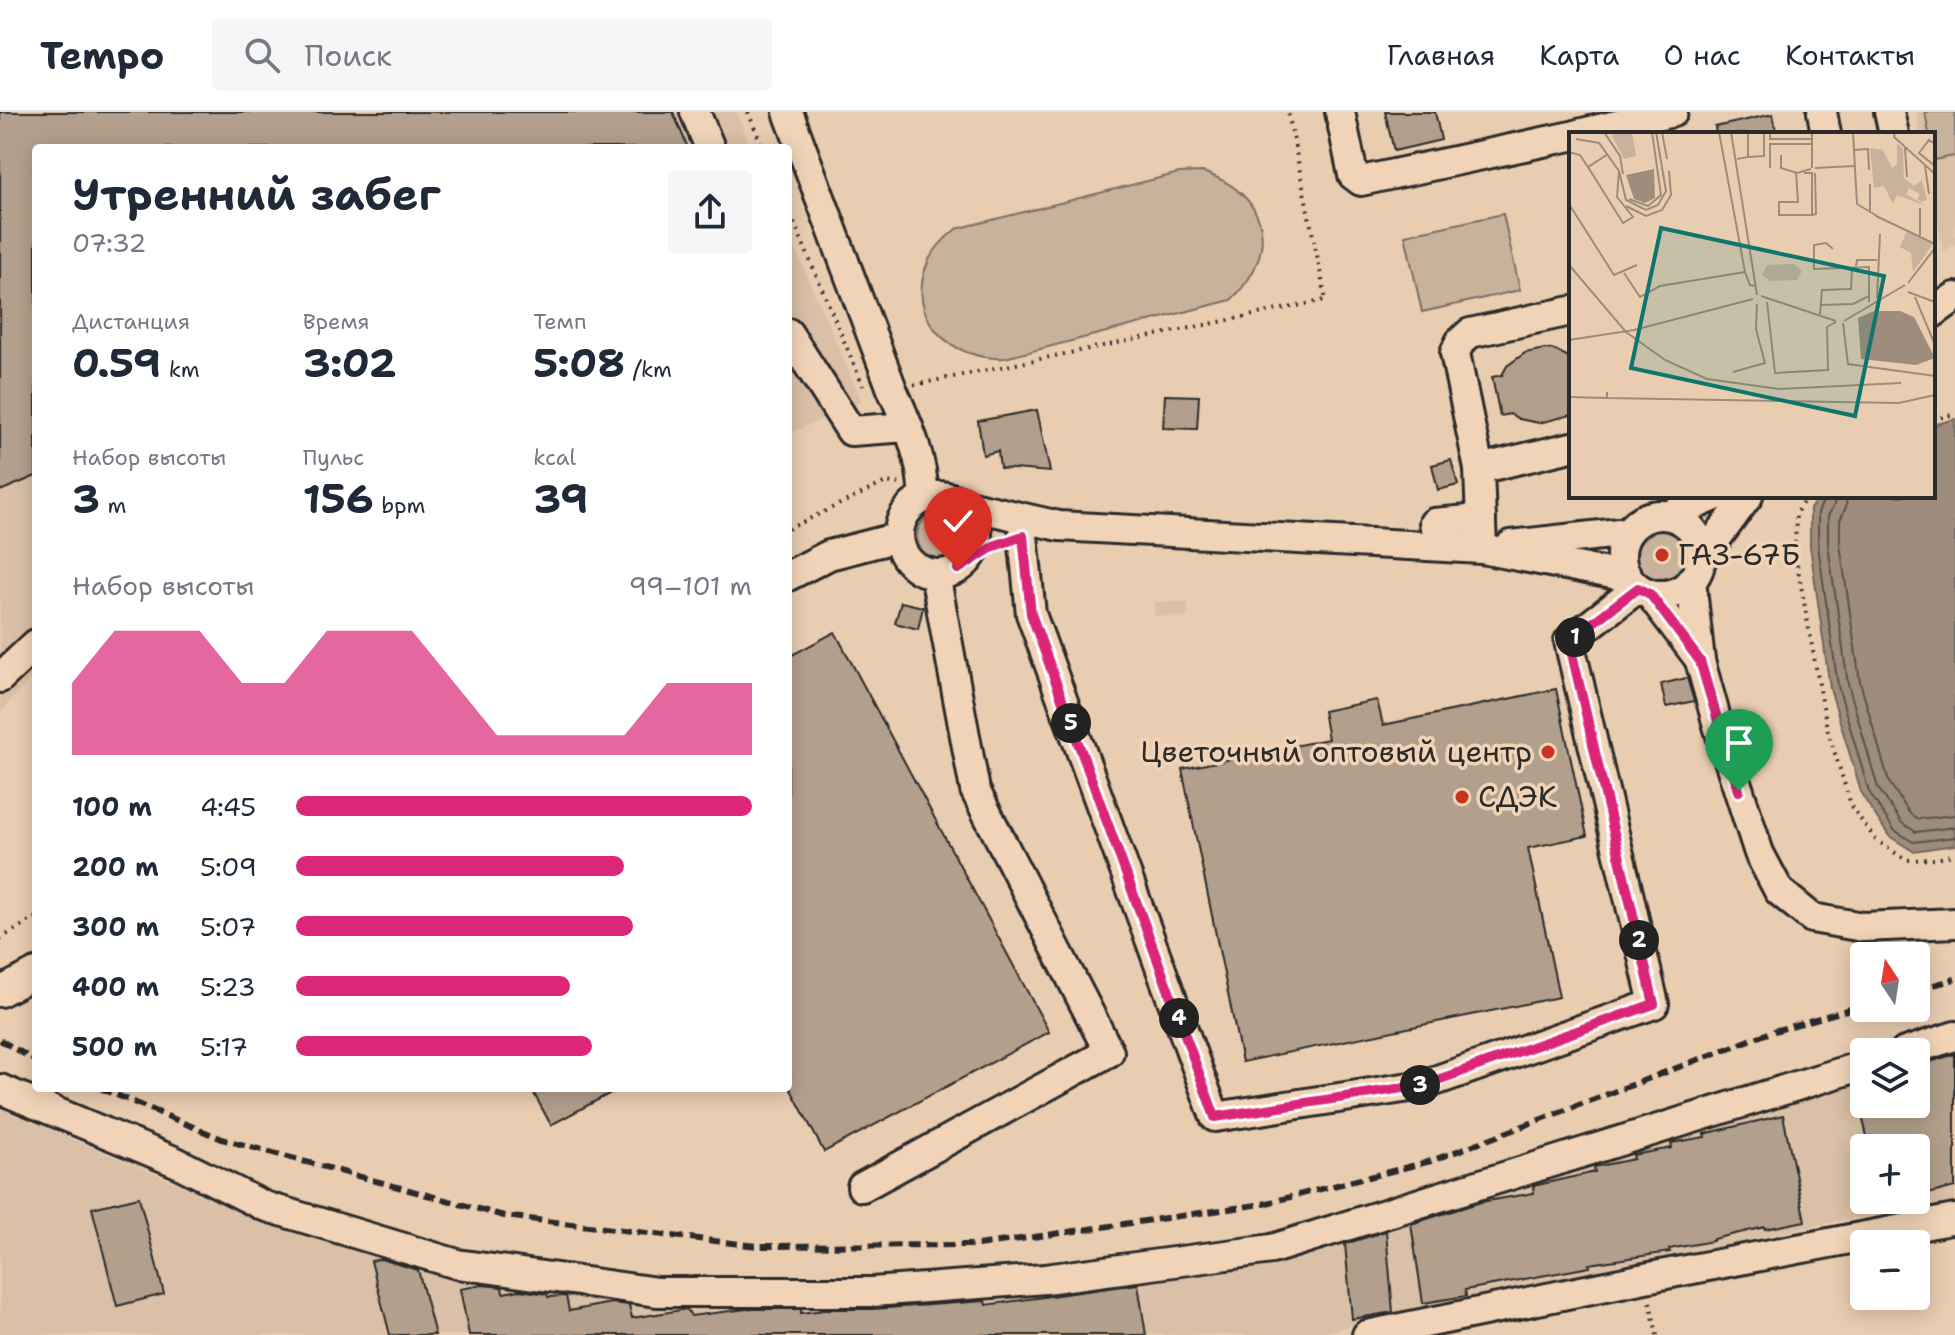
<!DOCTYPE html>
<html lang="ru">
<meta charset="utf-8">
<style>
body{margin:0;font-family:"Shantell Sans",sans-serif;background:#f6f6f7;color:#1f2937;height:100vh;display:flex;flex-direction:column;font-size:30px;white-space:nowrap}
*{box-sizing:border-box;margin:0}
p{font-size:26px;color:#747a83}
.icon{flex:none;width:44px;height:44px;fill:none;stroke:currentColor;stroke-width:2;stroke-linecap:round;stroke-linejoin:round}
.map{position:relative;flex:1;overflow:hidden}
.panel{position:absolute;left:32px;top:32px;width:760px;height:948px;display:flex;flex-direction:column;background:#fff;border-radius:8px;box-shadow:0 4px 20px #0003}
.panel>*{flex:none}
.needle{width:52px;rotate:348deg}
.controls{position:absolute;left:1850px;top:830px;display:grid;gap:16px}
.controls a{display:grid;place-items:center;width:80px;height:80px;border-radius:8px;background:#fff;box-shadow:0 4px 20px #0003;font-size:40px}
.pin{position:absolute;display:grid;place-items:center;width:68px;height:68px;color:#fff;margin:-82px -34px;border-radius:50% 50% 50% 0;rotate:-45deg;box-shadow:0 0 8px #0007}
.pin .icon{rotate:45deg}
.km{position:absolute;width:40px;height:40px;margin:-20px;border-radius:50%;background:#222;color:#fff;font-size:22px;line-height:40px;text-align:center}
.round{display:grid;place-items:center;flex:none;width:84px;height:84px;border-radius:8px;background:#f6f6f7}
.overview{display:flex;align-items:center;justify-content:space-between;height:136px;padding:0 40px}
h1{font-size:44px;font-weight:700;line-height:60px}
.figures{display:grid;grid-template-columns:repeat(3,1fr);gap:12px;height:136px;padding:8px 40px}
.figures div{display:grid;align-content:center}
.figures b{font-size:40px;font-weight:700}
.figures small{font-size:22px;font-weight:400}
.figures p{font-size:22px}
.chart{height:224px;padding:16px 40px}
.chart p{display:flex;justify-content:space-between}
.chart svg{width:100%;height:144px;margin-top:8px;fill:#db2777;opacity:.7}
ul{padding:0 40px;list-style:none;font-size:26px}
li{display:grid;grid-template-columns:128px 96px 1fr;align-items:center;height:60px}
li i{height:20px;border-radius:10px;background:#db2777}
header{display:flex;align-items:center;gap:48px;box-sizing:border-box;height:112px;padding:0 40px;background:#fff;border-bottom:2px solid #e0e1e3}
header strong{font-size:38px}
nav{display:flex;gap:44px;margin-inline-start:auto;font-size:28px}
.search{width:560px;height:72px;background:#f6f6f7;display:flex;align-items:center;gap:20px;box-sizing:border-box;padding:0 28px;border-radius:8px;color:#747a83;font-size:30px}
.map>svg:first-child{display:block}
.built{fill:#d9c0a6;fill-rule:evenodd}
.green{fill:#c9b29c;stroke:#7a6e64;stroke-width:2}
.water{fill:#9e8d7c;stroke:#70665c;stroke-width:2}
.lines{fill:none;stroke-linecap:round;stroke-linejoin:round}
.shore{stroke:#59524b;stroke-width:2}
.building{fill:#b3a08c;stroke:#2b2b2b;stroke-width:2}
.minor-casing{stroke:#2b2b2b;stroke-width:34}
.path{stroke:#2b2b2b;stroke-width:4;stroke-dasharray:2 6;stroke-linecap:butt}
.minor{stroke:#f1d4b7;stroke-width:28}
.rail{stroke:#2b2b2b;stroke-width:6;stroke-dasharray:12 6;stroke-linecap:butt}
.route-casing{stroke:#fff;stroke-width:16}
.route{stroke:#db2777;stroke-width:10}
.poi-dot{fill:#c8321e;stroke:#f1d4b7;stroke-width:3}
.labels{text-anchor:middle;stroke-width:7;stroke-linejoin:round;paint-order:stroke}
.poi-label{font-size:30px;fill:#2b2b2b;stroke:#f1d4b7;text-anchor:start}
.inset-road{fill:none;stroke:#9d8c7b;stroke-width:2}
.view{fill:#0f766e;fill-opacity:0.15;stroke:#0f766e;stroke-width:4}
.inset-edge{fill:none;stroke:#2b2b2b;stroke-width:4}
</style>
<header>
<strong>Tempo</strong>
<div class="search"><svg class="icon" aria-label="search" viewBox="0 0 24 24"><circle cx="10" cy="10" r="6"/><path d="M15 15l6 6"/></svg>Поиск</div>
<nav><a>Главная</a><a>Карта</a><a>О нас</a><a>Контакты</a></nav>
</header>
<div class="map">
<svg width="1955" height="1223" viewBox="0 0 1955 1223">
<rect width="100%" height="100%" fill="#e9cdb1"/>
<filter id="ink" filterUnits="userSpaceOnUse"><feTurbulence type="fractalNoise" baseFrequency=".0125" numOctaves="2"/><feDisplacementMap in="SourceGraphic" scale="16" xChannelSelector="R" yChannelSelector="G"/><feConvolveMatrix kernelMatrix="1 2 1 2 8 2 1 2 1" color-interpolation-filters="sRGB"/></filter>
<g filter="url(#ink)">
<g class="built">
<path d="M0,0H736L751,36H36V561L0,601Z"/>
<path d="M1916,0H1955V132L1944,140L1933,87V22H1920Z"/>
<path d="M788,120L862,290L788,322Z"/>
<path d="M1154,490H1188V505L1154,504Z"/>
<path d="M1955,918V1090L1832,1110L1309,1223H0V996L272,1112L428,1130L664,1168L834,1169L955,1165L1147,1145L1540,1063L1864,949V992H1916V940ZM1864,1036H1916V1088H1864Z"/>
</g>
<g class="green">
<path d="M1925,0H1955V44L1934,48L1933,22H1929Z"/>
<path d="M1203,60C1269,82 1281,140 1231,188L1005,246C950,249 904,205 928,150C934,136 945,126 956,117L1179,61Z"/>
<path d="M1503,102L1520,178L1422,200L1405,123Z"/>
<circle cx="939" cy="424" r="22"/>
<circle cx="1662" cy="444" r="27"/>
</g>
<path class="water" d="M1955,307V733L1913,739L1889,724L1862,683L1830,576L1810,434V397L1819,384H1933V313Z"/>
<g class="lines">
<g class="shore">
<path d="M1825,384L1818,401V434L1838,574L1869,680L1894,718L1913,730L1955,725"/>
<path d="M1835,384L1834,393L1828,404V433L1848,572L1878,676L1902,711L1916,720L1955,715"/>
<path d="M1847,384L1846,395L1840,408V432L1860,570L1889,670L1910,702L1918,707L1955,703"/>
</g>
</g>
<g class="building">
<path d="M0,0H673L688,36H36V364L0,379Z"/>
<path d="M1385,0H1435L1441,28L1394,39Z"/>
<path d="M1773,2L1777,22H1716L1715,15Z"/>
<path d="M1545,237L1555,238L1571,246V303L1539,311L1519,307L1510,302L1500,304L1492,265L1502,263L1507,254L1525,241Z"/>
<path d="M1165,283L1199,284L1197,317L1163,316Z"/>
<path d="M1037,298L1050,360L1000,356L998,339L983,343L978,309Z"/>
<path d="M1451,348L1458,373L1438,378L1432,353Z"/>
<path d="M901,490L923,495L918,517L895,511Z"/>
<path d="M835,520L1049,920L824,1040L788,972V545Z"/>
<path d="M1687,566L1694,589L1666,595L1661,572Z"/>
<path d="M1556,577L1587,724L1528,736L1559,885L1242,950L1182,657L1328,627L1323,599L1377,588L1383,613Z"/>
<path d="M1955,942V1075L1916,1085V1036H1870L1859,992H1916V989L1925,988L1917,954Z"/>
<path d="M531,976H620L551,1013Z"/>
<path d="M1783,1003L1805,1109L1765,1117V1115L1713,1127V1129L1669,1137L1670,1140L1589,1152L1590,1155L1465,1178L1466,1184L1423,1191L1411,1112L1481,1090L1534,1081L1533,1074L1595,1060L1594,1055L1634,1047L1633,1043L1672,1036L1671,1031L1705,1025L1704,1022Z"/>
<path d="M139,1085L164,1182L117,1194L92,1096Z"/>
<path d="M1386,1119L1393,1200L1352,1207L1345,1132Z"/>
<path d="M381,1147L418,1158L435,1223H390L371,1149Z"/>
<path d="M1138,1172L1146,1223H469L460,1177L482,1173L502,1175L503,1181L520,1178L547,1182L548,1185L566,1184L569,1199L611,1191L629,1193L632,1206L687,1197L691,1204L746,1197H801V1201L831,1197H873L985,1189L986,1193Z"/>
</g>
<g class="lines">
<g class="minor-casing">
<g id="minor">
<path d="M695,0L710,36"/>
<path d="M788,0L892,277C907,311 925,350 923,387"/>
<path d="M1340,0L1353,63L1361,69L1571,24"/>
<path d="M1822,0L1826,22"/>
<path d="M1889,0L1894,22"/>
<path d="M1578,22L1673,0"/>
<path d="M1933,201L1955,185"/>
<path d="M788,221L851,319L908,315"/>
<path d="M1479,357L1571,335"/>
<circle cx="938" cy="423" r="39"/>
<path d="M963,392L1059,414L1482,437L1628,465"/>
<circle cx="1661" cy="443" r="40"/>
<path d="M1670,403L1715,384"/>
<path d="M1434,411L1481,407"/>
<path d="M1023,424L1031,502L1215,1005L1423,973L1654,892L1569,529L1638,476"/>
<path d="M1511,433L1628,420"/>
<path d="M1482,437L1479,357L1455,241L1460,230L1470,221L1571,199"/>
<path d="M1702,446L1748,384"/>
<path d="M788,464L829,443L899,425"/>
<path d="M1691,468L1700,549L1719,617L1759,741L1779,779L1812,806L1863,815L1955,811"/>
<path d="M1650,482L1700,548"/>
<path d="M0,566L36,532"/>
<path d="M0,880L36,861"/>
<path d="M1905,940L1955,924"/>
<path d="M0,977L176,1050L264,1094L457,1152L657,1180H872L1045,1167L1272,1137L1864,953"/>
<path d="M862,1075L1109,940L975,678L935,462"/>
<path d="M1367,1223L1645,1166L1955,1107"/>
</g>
</g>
<g class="path">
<path d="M748,0L763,36"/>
<path d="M788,96L863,274"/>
<path d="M914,273L1326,188L1288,0"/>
<path d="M1933,307L1955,302"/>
<path d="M1807,384L1796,401L1795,441L1827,616L1852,696L1876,728L1906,748L1937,747L1955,742"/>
<path d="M788,417L886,370L901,372"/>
<path d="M0,827L36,805"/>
<path d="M1650,1190L1657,1223"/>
</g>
<use href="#minor" class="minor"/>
<g class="rail">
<path d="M1916,878L1955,867"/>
<path d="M0,928L36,949"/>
<path d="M100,976L222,1027L504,1104L757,1134L978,1133L1263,1092L1431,1049L1774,919L1864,893"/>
</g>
</g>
</g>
<g class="lines" filter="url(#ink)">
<g class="route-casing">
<path id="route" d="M958,457L994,434L1023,424L1031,502L1215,1005L1423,973L1654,892L1569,529L1638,476L1650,482L1700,549L1739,679"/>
</g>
<use href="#route" class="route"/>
</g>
<g class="poi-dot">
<circle cx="1662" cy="443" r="8"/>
<circle cx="1548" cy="640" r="8"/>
<circle cx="1462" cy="685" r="8"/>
</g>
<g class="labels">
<g class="poi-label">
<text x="1678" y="453">ГАЗ-67Б</text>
<text x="1532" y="650" text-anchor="end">Цветочный оптовый центр</text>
<text x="1478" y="695">СДЭК</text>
</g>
</g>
<g transform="translate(1569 20)">
<rect width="366" height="366" fill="#e9cdb1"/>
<path d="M41,0H63L67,24L55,27ZM328,11L334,17L335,46L345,54L353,48L358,68L352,70L348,67L351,62L340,56L337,62L357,74L328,63L324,72L315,54L305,56L301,16L314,18L323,36L328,33ZM338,99L364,112L344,140L342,121L331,115ZM225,132L233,139L228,148L201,149L193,143L198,133Z" fill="#c9b29c"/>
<path d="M85,37L86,66L76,71L65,67L57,43ZM305,179H331L345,185L366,226L347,233L292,227L289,186Z" fill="#9e8d7c"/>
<path class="inset-road" d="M35,0L51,24L54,42M93,0L98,27M150,0L176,140L181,153L188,154M162,0L188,163M201,0V7H243M243,0V36M284,0L288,72L308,84M326,0L325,5L366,42M7,7L30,11L50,39L57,68L77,78L89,73L97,59L87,0M366,12L360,8L350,21L366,34M336,16L338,45M285,18L299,17L300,38M0,20L11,23L19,35L39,22M212,23V36L228,41L242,37M179,25L195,24V0M168,27L179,25V0M356,34L360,62M19,35L54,91L64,85L48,65L50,40M201,36V12H243M246,36L285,34M227,40L229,70H210V83H242M235,41H243V83L247,82L246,41M60,67L79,74L92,63L83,0M0,72L45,143L68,133M57,74L77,84L93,78L102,63L100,39M351,76V105M301,80V52M307,84L366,112M264,117L257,111L245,113V137L300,135V170M0,133L57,200L96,228L138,247L210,257L332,251M287,134L288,128H308M55,141L71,165L91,154L176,140M339,151L366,116M339,160L366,170M192,164L267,189M346,165L366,213M308,166L311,102M198,170L206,241L259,238L258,195L267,190M252,173L284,172L300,164M251,182L253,158L282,157L283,137M275,189L336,153M274,191L279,232L366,244M0,208L65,198L184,167M164,240L196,231L187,197L188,172M0,265L38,266V260M38,266L330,271L366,263"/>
<path class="view" d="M92,96L315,144L286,284L62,236Z"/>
<rect width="366" height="366" class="inset-edge"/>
</g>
</svg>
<div class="controls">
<a><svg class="needle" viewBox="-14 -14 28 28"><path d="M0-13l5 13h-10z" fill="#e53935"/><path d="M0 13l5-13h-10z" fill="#747a83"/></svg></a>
<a><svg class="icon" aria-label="layers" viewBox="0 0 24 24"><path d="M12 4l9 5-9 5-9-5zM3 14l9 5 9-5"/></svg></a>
<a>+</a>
<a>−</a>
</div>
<div class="pin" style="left:1739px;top:679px;background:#1e9e55"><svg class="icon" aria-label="arrive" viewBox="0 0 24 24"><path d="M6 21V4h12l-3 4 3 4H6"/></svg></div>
<div class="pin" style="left:958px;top:457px;background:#d93025"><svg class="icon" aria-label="check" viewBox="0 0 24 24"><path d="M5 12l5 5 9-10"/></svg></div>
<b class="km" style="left:1575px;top:525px">1</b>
<b class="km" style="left:1639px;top:828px">2</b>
<b class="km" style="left:1420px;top:973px">3</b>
<b class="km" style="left:1179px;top:906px">4</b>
<b class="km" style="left:1071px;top:611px">5</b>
<section class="panel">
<div class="overview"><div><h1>Утренний забег</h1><p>07:32</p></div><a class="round"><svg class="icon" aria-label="share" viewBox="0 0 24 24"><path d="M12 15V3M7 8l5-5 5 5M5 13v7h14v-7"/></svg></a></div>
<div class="figures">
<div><p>Дистанция</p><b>0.59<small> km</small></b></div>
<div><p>Время</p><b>3:02</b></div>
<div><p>Темп</p><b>5:08<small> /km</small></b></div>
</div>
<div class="figures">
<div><p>Набор высоты</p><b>3<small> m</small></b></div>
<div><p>Пульс</p><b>156<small> bpm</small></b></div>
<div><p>kcal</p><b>39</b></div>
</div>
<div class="chart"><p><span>Набор высоты</span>99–101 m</p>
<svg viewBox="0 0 160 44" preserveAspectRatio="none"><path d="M0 44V22L10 6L20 6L30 6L40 22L50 22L60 6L70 6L80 6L90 22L100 38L110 38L120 38L130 38L140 22L150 22L160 22V44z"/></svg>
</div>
<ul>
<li><b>100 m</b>4:45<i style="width:100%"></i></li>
<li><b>200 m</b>5:09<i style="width:72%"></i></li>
<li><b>300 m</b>5:07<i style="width:74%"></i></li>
<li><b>400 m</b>5:23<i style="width:60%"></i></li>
<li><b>500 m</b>5:17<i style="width:65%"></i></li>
</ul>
</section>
</div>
